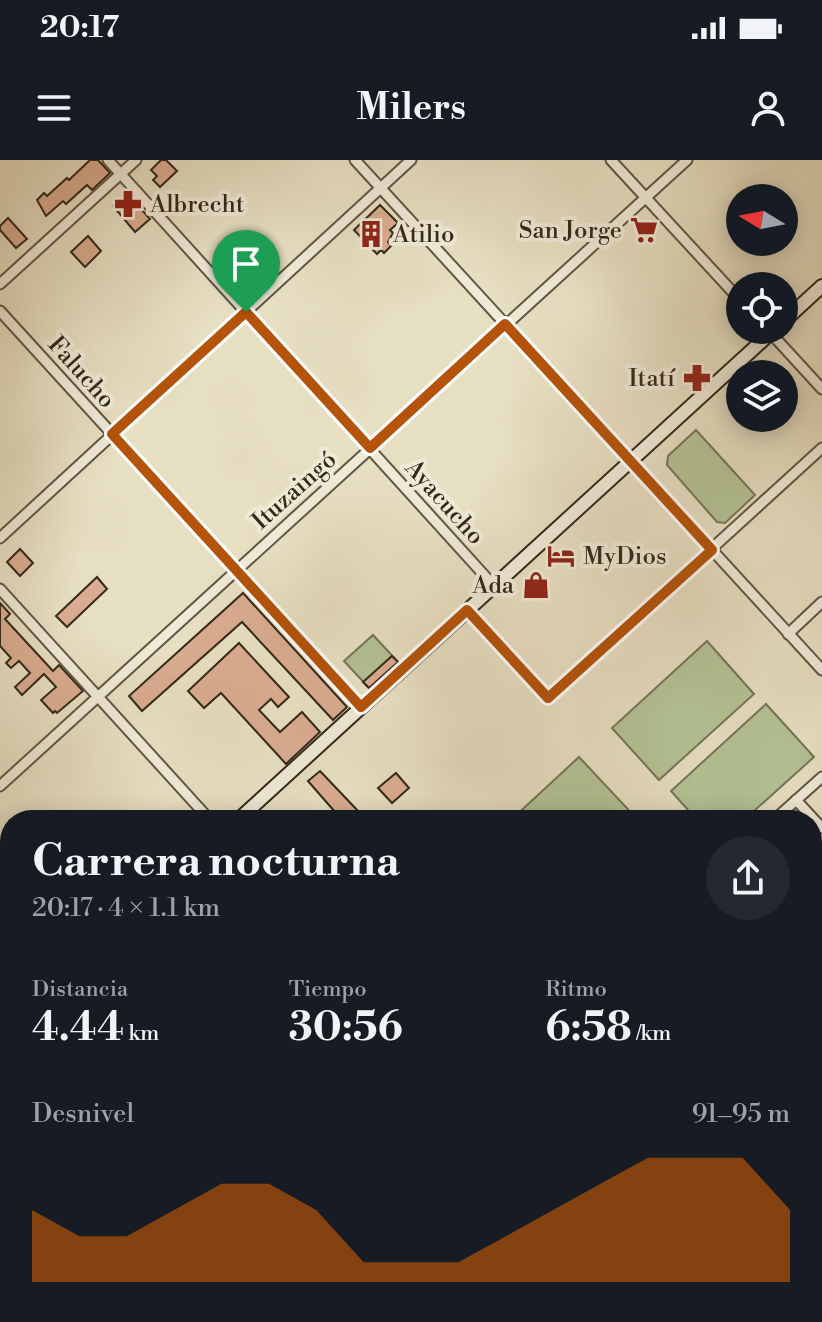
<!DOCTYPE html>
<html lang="es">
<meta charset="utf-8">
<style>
body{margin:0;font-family:"Libre Bodoni",serif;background:#242831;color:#f1f3f6;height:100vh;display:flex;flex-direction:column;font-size:30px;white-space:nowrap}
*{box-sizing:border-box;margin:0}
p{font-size:26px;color:#9ea1a6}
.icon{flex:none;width:44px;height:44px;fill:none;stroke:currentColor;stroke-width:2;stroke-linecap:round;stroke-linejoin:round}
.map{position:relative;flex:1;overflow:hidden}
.details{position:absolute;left:0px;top:650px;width:822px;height:512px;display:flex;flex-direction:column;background:#171b24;border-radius:32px 32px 0 0;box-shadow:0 4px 20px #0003}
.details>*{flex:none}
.needle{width:52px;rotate:280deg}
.tools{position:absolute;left:726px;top:24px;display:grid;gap:16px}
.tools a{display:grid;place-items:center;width:72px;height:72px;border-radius:50%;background:#171b24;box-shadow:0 4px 20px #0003;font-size:40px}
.pin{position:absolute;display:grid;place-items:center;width:68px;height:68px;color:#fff;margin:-82px -34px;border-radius:50% 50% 50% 0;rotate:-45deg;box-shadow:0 0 8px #0007}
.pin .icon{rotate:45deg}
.round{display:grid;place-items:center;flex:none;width:84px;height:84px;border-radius:42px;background:#242831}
.head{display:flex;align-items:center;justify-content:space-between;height:136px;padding:0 32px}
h1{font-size:44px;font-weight:700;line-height:60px}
.stats{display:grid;grid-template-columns:repeat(3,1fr);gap:12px;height:136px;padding:8px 32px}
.stats div{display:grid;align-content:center}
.stats b{font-size:40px;font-weight:700}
.stats small{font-size:22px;font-weight:400}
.stats p{font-size:22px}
.chart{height:224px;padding:16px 32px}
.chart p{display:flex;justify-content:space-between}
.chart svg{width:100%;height:144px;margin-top:8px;fill:#b45309;opacity:.7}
.status{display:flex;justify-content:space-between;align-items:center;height:56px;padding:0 40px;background:#171b24;direction:ltr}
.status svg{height:22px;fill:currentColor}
header{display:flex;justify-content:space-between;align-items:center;height:104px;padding:0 32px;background:#171b24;font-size:36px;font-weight:700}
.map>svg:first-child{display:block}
.green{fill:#b3c295;stroke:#747557;stroke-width:2}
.building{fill:#daac90;stroke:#342819;stroke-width:2}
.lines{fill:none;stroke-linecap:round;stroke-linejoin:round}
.minor-casing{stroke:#615643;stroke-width:13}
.tertiary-casing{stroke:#615643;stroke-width:15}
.secondary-casing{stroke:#342819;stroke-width:16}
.minor{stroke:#efead7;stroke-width:9}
.tertiary{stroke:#efead7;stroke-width:11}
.secondary{stroke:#efead7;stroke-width:12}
.route-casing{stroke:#fff;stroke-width:16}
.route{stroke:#b45309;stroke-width:10}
.labels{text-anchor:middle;stroke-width:8;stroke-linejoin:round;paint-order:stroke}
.poi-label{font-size:24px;fill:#342819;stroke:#efead7;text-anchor:start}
.street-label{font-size:24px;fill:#342819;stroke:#efead7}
</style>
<div class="status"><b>20:17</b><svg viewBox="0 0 49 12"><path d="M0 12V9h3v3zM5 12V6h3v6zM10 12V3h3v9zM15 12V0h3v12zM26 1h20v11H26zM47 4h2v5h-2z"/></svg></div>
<header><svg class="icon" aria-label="menu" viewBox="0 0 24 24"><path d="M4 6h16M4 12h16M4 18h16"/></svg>Milers<svg class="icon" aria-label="person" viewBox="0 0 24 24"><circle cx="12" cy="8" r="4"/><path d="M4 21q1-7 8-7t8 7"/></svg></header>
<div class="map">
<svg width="822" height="1162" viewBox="0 0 822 1162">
<rect width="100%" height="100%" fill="#e7dfc2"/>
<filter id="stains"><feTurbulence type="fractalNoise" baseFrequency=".0025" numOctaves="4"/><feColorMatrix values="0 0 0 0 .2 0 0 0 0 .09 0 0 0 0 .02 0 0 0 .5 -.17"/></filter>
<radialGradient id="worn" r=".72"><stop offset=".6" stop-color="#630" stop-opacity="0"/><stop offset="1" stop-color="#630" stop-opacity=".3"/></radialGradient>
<g class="green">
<path d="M696,270L755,335L725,363L717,362L667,305L668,296Z"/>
<path d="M373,475L399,503L370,529L344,501Z"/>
<path d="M707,481L754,534L659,620L612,568Z"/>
<path d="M766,544L814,597L744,660H697L671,631Z"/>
<path d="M579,597L638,660H511Z"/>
</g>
<g class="building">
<path d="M90,0H98L110,13L92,30L87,25L66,44L63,41L46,56L37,40L44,33L47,36L67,18L69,20Z"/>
<path d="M161,0H166L177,11L160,27L153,20L157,16L151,10Z"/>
<path d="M128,34L150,59L135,72L113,46Z"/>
<path d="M380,45L398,63L390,70L393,73L388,82L391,86L384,93L381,90L377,94L354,70Z"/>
<path d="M8,58L27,79L16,88L0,70V66Z"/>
<path d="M88,76L101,91L85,107L71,92Z"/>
<path d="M20,389L33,403L20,416L7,402Z"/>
<path d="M97,417L107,429L67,467L56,456Z"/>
<path d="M243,433L347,547L333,560L242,462L142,551L129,536Z"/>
<path d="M0,443L10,454L5,459L53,511L59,505L83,531L57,553L55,551L53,553L41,540L56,527L44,514L22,535L15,527L30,513L19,501L11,508L6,503L11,498L0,486Z"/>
<path d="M239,483L289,537L278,547L271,539L259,550L280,572L302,552L320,572L286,604L221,533L204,548L188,531Z"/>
<path d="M392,496L398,502L369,528L363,522Z"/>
<path d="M320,611L359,652L350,660H342L308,621Z"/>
<path d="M396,613L409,628L392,643L378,628Z"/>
</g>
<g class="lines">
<g class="minor-casing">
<g id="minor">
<path d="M108,0L494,426"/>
<path d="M355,0L822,510"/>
<path d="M611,0L740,140"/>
<path d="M0,124L136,0"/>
<path d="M0,151L361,547"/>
<path d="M768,170L822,229"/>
<path d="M0,378L411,0"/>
<path d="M0,429L210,660"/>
<path d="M467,450L548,538L822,288"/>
<path d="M788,474L822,442"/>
<path d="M0,626L687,0"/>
<path d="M796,640L822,668"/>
<path d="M774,660L822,617"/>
<path d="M0,705L10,716"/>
<path d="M812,821L822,812"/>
<path d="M812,829L822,840"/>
<path d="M0,975L10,985"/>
<path d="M812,1030L822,1041"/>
<path d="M0,1115L10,1106"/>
<path d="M164,1152L173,1162"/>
<path d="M289,1152L298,1162"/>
<path d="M413,1152L422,1162"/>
<path d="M544,1152L553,1162"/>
<path d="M657,1152L667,1162"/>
<path d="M793,1152L802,1162"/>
<path d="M78,1162L89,1152"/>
<path d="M201,1162L212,1152"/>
<path d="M441,1162L451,1152"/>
</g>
</g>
<g class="tertiary-casing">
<g id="tertiary">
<path d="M812,1048L822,1039"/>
<path d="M686,1162L697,1152"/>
</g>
</g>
<g class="secondary-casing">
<g id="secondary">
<path d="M784,161L822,126"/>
<path d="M238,660L774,170"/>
<path d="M0,877L10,868"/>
</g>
</g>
<use href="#minor" class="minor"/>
<use href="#tertiary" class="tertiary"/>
<use href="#secondary" class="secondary"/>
</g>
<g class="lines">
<g class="route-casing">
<path id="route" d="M246,152L370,288L505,164L712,390L548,538L467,450L361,547L112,274Z"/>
</g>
<use href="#route" class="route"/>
</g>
<defs>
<g id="pharmacy-bare" transform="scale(2.16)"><path d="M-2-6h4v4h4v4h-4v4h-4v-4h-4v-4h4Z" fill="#8f2418" stroke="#efead7" stroke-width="2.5" paint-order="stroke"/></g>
<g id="supermarket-bare" transform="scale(2.16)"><path d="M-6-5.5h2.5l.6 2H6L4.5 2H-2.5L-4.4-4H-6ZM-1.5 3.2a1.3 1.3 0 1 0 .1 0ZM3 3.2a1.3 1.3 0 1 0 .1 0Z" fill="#8f2418" stroke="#efead7" stroke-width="2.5" paint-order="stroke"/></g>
<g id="building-bare" transform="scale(2.16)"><path d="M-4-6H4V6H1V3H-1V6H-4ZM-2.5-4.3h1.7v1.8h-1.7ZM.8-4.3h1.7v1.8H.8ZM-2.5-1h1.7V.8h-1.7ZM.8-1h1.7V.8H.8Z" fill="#8f2418" stroke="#efead7" stroke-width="2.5" paint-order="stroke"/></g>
<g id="hotel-bare" transform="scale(2.16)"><path d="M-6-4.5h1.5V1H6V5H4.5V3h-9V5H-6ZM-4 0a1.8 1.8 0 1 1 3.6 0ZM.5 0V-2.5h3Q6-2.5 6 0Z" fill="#8f2418" stroke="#efead7" stroke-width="2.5" paint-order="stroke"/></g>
<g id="shop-bare" transform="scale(2.16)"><path d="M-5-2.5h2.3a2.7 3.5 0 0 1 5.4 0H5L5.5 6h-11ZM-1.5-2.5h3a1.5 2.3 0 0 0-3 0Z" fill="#8f2418" stroke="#efead7" stroke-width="2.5" paint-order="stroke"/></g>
</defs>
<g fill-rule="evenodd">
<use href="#pharmacy-bare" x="128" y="44"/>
<use href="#supermarket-bare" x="644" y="70"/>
<use href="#building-bare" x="371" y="74"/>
<use href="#pharmacy-bare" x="697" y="218"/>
<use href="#hotel-bare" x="561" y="396"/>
<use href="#shop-bare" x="536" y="425"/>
</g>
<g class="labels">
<g class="poi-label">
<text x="150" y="52">Albrecht</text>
<text x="622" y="78" text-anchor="end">San Jorge</text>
<text x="393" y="82">Atilio</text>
<text x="675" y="226" text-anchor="end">Itatí</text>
<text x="583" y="404">MyDios</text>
<text x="514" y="433" text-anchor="end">Ada</text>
</g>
<g class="street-label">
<text transform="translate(82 212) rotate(48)" y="8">Falucho</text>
<text transform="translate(294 330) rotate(-42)" y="8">Ituzaingó</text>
<text transform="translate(445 342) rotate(48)" y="8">Ayacucho</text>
</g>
</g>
<rect width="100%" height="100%" filter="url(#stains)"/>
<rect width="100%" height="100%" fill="url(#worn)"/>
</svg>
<div class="tools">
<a><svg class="needle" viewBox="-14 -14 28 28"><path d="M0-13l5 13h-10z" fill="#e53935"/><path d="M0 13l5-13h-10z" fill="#9ea1a6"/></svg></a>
<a><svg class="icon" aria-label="locate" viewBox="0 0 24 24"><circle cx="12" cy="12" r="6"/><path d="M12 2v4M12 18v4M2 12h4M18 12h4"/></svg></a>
<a><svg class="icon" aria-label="layers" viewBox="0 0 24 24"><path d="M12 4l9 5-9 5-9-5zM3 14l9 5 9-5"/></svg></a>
</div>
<div class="pin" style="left:246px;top:152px;background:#1e9e55"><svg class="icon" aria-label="arrive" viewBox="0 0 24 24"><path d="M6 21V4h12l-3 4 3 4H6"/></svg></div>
<section class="details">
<div class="head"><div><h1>Carrera nocturna</h1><p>20:17 · 4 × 1.1 km</p></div><a class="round"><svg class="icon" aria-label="share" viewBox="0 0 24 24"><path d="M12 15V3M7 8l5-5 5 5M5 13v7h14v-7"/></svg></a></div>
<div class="stats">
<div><p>Distancia</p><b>4.44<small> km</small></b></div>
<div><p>Tiempo</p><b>30:56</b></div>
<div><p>Ritmo</p><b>6:58<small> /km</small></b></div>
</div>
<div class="chart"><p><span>Desnivel</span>91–95 m</p>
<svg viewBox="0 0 160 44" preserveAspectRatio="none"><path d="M0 44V22L10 30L20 30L30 22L40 14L50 14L60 22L70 38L80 38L90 38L100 30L110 22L120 14L130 6L140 6L150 6L160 22V44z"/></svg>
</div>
</section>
</div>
